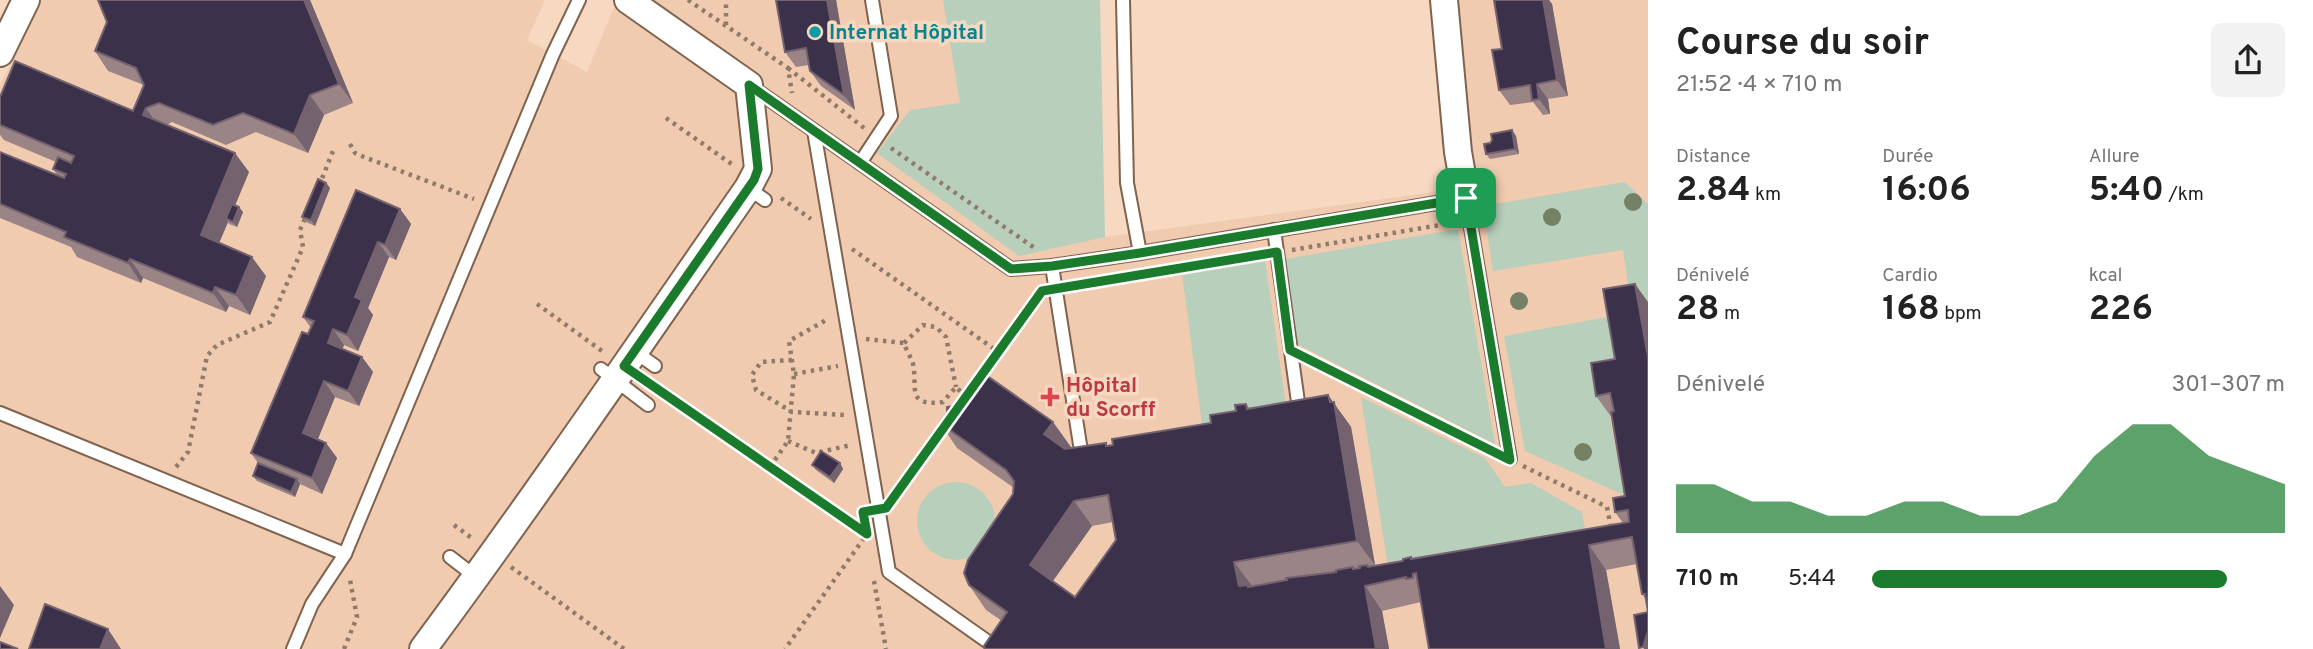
<!DOCTYPE html>
<html lang="fr">
<meta charset="utf-8">
<style>
body{margin:0;font-family:Overpass,sans-serif;background:#f2f2f2;color:#222;height:100vh;display:flex;flex-direction:column;font-size:26px;white-space:nowrap}
*{box-sizing:border-box;margin:0}
p{font-size:23px;color:#767676}
.icon{flex:none;width:38px;height:38px;fill:none;stroke:currentColor;stroke-width:2;stroke-linecap:round;stroke-linejoin:round}
.map{position:relative;flex:1;overflow:hidden}
.side{display:flex;flex-direction:column;background:#fff;width:665px}
.side>*{flex:none}
.pin{position:absolute;display:grid;place-items:center;width:60px;height:60px;color:#fff;margin:-30px;border-radius:14px;box-shadow:0 4px 10px #0006}
.round{display:grid;place-items:center;flex:none;width:74px;height:74px;border-radius:10px;background:#f2f2f2}
.overview{display:flex;align-items:center;justify-content:space-between;height:119px;padding:0 28px}
h1{font-size:38px;font-weight:700;line-height:52px}
.figures{display:grid;grid-template-columns:repeat(3,1fr);gap:10px;height:119px;padding:7px 28px}
.figures div{display:grid;align-content:center}
.figures b{font-size:35px;font-weight:700}
.figures small{font-size:19px;font-weight:400}
.figures p{font-size:19px}
.chart{height:196px;padding:14px 28px}
.chart p{display:flex;justify-content:space-between}
.chart svg{width:100%;height:126px;margin-top:7px;fill:#1a7b2d;opacity:.7}
ul{padding:0 28px;list-style:none;font-size:23px}
li{display:grid;grid-template-columns:112px 84px 1fr;align-items:center;height:52px}
li i{height:18px;border-radius:9px;background:#1a7b2d}
main{display:flex;flex:1;min-height:0}
.map>svg:first-child{display:block}
.built{fill:#f1cbb0}
.green{fill:#b7cfbb}
.lines{fill:none;stroke-linecap:round;stroke-linejoin:round}
.lane-casing{stroke:#7f634f;stroke-width:16}
.street-casing{stroke:#7f634f;stroke-width:30}
.path{stroke:#907b6b;stroke-width:4.5;stroke-dasharray:3.5 5;stroke-linecap:butt}
.lane{stroke:#fff;stroke-width:12}
.street{stroke:#fff;stroke-width:26}
.tree{fill:#748165}
.wall{fill:#9a8486;fill-rule:evenodd}
.shaded-wall{fill:#74636e}
.building{fill:#3c314b;stroke:#74636e;stroke-width:2;fill-rule:evenodd}
.route-casing{stroke:#fff;stroke-width:14}
.route{stroke:#1a7b2d;stroke-width:9}
.culture-dot{fill:#0f9aa8;stroke:#f7d8c1;stroke-width:2.5}
.health-dot{fill:#e0444e;stroke:#f7d8c1;stroke-width:2.5}
.labels{text-anchor:middle;stroke-width:7;stroke-linejoin:round;paint-order:stroke}
.culture-label{font-size:21px;font-weight:bold;fill:#0d838f;stroke:#f7d8c1;text-anchor:start}
.health-label{font-size:21px;font-weight:bold;fill:#be3a42;stroke:#f7d8c1;text-anchor:start}
</style>
<main>
<div class="map">
<svg width="1648" height="649" viewBox="0 0 1648 649">
<rect width="100%" height="100%" fill="#f7d8c1"/>
<path class="built" d="M41,0H545L527,40L587,72L617,0H1066L1105,237L1450,190L1441,140L1462,129L1454,0H1648V649H0V85Z"/>
<g class="green">
<path d="M943,0H1100L1105,237L1019,256L877,153L910,110L960,103Z"/>
<path d="M1625,182L1648,204V309L1632,312L1623,250L1493,271L1483,206Z"/>
<path d="M1458,229L1495,444L1297,344L1286,259Z"/>
<path d="M1265,260L1288,420L1203,432L1182,274Z"/>
<path d="M1618,315L1626,369L1602,373L1624,495L1525,451L1504,336Z"/>
<path d="M1361,397L1485,458L1505,487L1531,483L1582,512L1588,549L1390,579Z"/>
<circle cx="956" cy="521" r="39"/>
</g>
<g class="lines">
<g class="lane-casing">
<g id="lane">
<path d="M1123,0L1127,183L1140,253"/>
<path d="M749,85L1011,269L1052,266L1140,253L1466,198L1510,459"/>
<path d="M814,131L889,572L998,649"/>
<path d="M860,163L891,116L872,0"/>
<path d="M748,188L765,200"/>
<path d="M1274,230L1299,409"/>
<path d="M1052,266L1081,451"/>
<path d="M634,351L655,366"/>
<path d="M601,369L648,405"/>
<path d="M0,413L345,554"/>
<path d="M450,557L476,577"/>
<path d="M293,649L312,604L345,554L553,54L579,0"/>
</g>
</g>
<g class="street-casing">
<g id="street">
<path d="M1444,0L1458,152L1466,198"/>
<path d="M0,53L26,0"/>
<path d="M423,649C535,498 641,342 748,188L758,169L749,85L628,0"/>
</g>
</g>
<g class="path">
<path d="M688,0L788,68L792,93"/>
<path d="M726,25V0"/>
<path d="M788,68L864,128"/>
<path d="M666,118L733,165"/>
<path d="M350,144L355,153L364,157L474,199"/>
<path d="M891,148L1036,249"/>
<path d="M319,186L333,151"/>
<path d="M781,198L811,219"/>
<path d="M852,249L997,351"/>
<path d="M1292,250L1452,223"/>
<path d="M1071,286L1262,255"/>
<path d="M537,304L602,351"/>
<path d="M866,339L904,343C906,350 911,357 913,364C918,387 905,407 943,402L956,387L965,396"/>
<path d="M904,343L923,325L936,327L946,337L956,387"/>
<path d="M792,360L761,362L752,375L756,390L792,412L845,415"/>
<path d="M1310,360L1490,450"/>
<path d="M794,374L838,366"/>
<path d="M979,377L1038,297"/>
<path d="M661,392L867,534L785,649"/>
<path d="M788,441L816,453L851,445"/>
<path d="M1523,466L1607,507L1611,528"/>
<path d="M176,467L188,452L207,356L217,345L270,322L303,247L300,230L306,216"/>
<path d="M770,467L788,441L794,374L789,341L828,319"/>
<path d="M894,497L945,424"/>
<path d="M454,525L473,539"/>
<path d="M511,567L624,649"/>
<path d="M874,581L886,649"/>
<path d="M344,649L357,617L350,580"/>
</g>
<use href="#lane" class="lane"/>
<use href="#street" class="street"/>
</g>
<g class="tree">
<circle cx="1633" cy="202" r="9"/>
<circle cx="1552" cy="217" r="9"/>
<circle cx="1519" cy="301" r="9"/>
<circle cx="1583" cy="452" r="9"/>
</g>
<g class="wall">
<path d="M98,0H310L353,103L324,115L308,153L256,132L226,145L172,122L167,125L249,172L235,205L243,212L237,227L229,224L228,222L219,243L266,276L250,315L229,306L226,312L143,278L141,283L77,257L71,247L0,218V152L58,176L53,169L56,162L4,140L0,135V97L133,111L144,85L108,71L95,51L107,22Z"/>
<path d="M836,0L855,110L821,86L810,71L809,65L796,67L785,52Z"/>
<path d="M1494,0H1549L1552,4L1568,96L1548,99L1550,114L1543,115L1533,102L1510,105L1499,90L1502,49Z"/>
<path d="M1516,136L1519,154L1490,159L1486,154L1490,143Z"/>
<path d="M326,183L330,188L315,226L306,222L302,217Z"/>
<path d="M400,209L411,224L396,260L389,257L368,308L373,315L358,351L344,345L342,349L362,357L373,372L359,406L335,397L317,439L326,443L337,458L322,494L300,484L295,497L257,481L253,476L258,463L251,453L311,328L303,317Z"/>
<path d="M1635,284L1646,600L1642,594L1637,564L1606,570L1620,649H1429L1421,602L1382,611L1389,649H985L1002,621L986,610L969,585L1013,494L1014,488L957,448L940,423L961,413L963,410L958,402L1071,447L1069,449L1108,446L1211,423L1236,411L1246,404L1250,409L1328,395L1351,427L1375,565L1623,523L1615,512L1625,496L1612,418L1596,396L1615,359ZM1113,522L1116,540L1075,597L1053,581L1092,526Z"/>
<path d="M840,463L843,469L834,483L816,470L812,465Z"/>
</g>
<g class="shaded-wall">
<path d="M304,0H310L353,103L339,84Z"/>
<path d="M827,0H836L855,110L844,95Z"/>
<path d="M1543,0H1549L1552,4L1568,96L1557,80Z"/>
<path d="M1537,84L1548,99L1550,114L1539,99Z"/>
<path d="M310,95L324,115L308,153L294,134Z"/>
<path d="M146,108L160,128L143,115Z"/>
<path d="M1512,130L1516,136L1519,154L1515,149Z"/>
<path d="M235,153L249,172L229,220L226,218L228,222L214,255L201,235Z"/>
<path d="M326,183L330,188L315,226L311,220Z"/>
<path d="M239,207L243,212L237,227L233,222Z"/>
<path d="M400,209L411,224L396,260L385,245Z"/>
<path d="M378,242L389,257L368,308L373,315L358,351L347,335L355,297Z"/>
<path d="M252,257L266,276L250,315L236,295Z"/>
<path d="M130,259L143,278L141,283L128,263Z"/>
<path d="M1635,284L1648,302V357Z"/>
<path d="M215,287L229,306L226,312L213,293Z"/>
<path d="M333,329L344,345L339,358L328,343Z"/>
<path d="M362,357L373,372L359,406L348,391Z"/>
<path d="M324,381L335,397L314,449L303,433Z"/>
<path d="M1328,395L1351,427L1375,565L1357,541Z"/>
<path d="M1053,422L1071,447L1062,459L1044,434Z"/>
<path d="M326,443L337,458L322,494L312,478Z"/>
<path d="M840,463L843,469L834,483L830,477Z"/>
<path d="M297,479L300,484L295,497L291,492Z"/>
<path d="M1074,501L1092,526L1047,589L1030,565Z"/>
<path d="M1589,545L1606,570L1620,649H1606Z"/>
<path d="M1234,562L1252,586L1253,592L1239,586Z"/>
<path d="M1353,567L1382,611L1389,649H1376Z"/>
<path d="M0,586L14,605L0,638Z"/>
<path d="M108,629L121,649H100Z"/>
<path d="M1648,631V649H1644L1643,647Z"/>
</g>
<g class="building">
<path d="M98,0H304L339,84L310,95L294,134L243,113L213,125L159,103L146,108L143,115L235,153L201,235L252,257L236,295L215,287L213,293L130,259L128,263L64,237L66,232L0,204V152L64,178L66,174L53,169L58,157L71,163L74,156L0,125V97L15,61L133,111L144,85L136,68L95,51L107,22Z"/>
<path d="M776,0H827L844,95L810,71L806,48L785,52Z"/>
<path d="M1494,0H1543L1557,80L1537,84L1539,99L1532,100L1530,85L1499,90L1492,50L1502,49Z"/>
<path d="M1512,130L1515,149L1486,154L1484,144L1490,143L1492,140L1491,134Z"/>
<path d="M318,179L326,183L311,220L302,217Z"/>
<path d="M356,190L400,209L385,245L378,242L355,297L362,300L347,335L333,329L328,343L362,357L348,391L324,381L303,433L326,443L312,478L251,453L302,332L308,334L314,321L303,317Z"/>
<path d="M232,204L239,207L233,222L226,218Z"/>
<path d="M1635,284L1648,357V612L1645,594H1642L1632,537L1589,545L1606,649H1429L1416,573L1413,574V578L1406,579V577L1365,586L1376,649H985L984,646L1007,612L969,585L964,573L968,560L1013,494L1014,481L1006,470L940,423L947,413V407L952,406L961,413L965,408L958,402L980,371L1053,422L1044,434L1065,449L1106,443V446L1113,445L1112,439L1211,423L1210,415L1236,411L1235,405L1246,404L1247,409L1328,395L1330,402H1334L1357,541L1234,562L1239,586L1248,585V587L1287,580L1286,578L1336,572V570L1353,567V569L1360,568L1359,566L1367,565L1368,567L1403,561V559L1411,557V559L1629,522L1628,510L1615,512L1613,498L1625,496L1611,412L1614,411L1610,393L1596,396L1591,363L1615,359L1603,289ZM1108,495L1116,540L1075,597L1030,565L1074,501Z"/>
<path d="M821,451L840,463L830,477L812,465Z"/>
<path d="M258,463L297,479L291,492L253,476Z"/>
<path d="M45,604L108,629L100,649H29Z"/>
<path d="M1648,612V631L1643,647L1639,648L1634,615Z"/>
<path d="M0,642L18,649H0Z"/>
</g>
<g class="lines">
<g class="route-casing">
<path id="route" d="M749,85L1011,269L1052,266L1140,253L1466,198L1510,460L1290,350L1277,252L1042,291L886,508L863,512L867,534L624,366L754,180L758,169Z"/>
</g>
<use href="#route" class="route"/>
</g>
<circle class="culture-dot" cx="815" cy="32" r="7"/>
<path class="health-dot" d="M1046.5 386.5h7v7h7v7h-7v7h-7v-7h-7v-7h7z"/>
<g class="labels">
<g class="culture-label">
<text x="829" y="39">Internat Hôpital</text>
</g>
<g class="health-label">
<text x="1066" y="392">Hôpital<tspan x="1066" dy="24">du Scorff</tspan></text>
</g>
</g>
</svg>
<div class="pin" style="left:1466px;top:198px;background:#1e9e55"><svg class="icon" aria-label="arrive" viewBox="0 0 24 24"><path d="M6 21V4h12l-3 4 3 4H6"/></svg></div>
</div>
<section class="side">
<div class="overview"><div><h1>Course du soir</h1><p>21:52 · 4 × 710 m</p></div><a class="round"><svg class="icon" aria-label="share" viewBox="0 0 24 24"><path d="M12 15V3M7 8l5-5 5 5M5 13v7h14v-7"/></svg></a></div>
<div class="figures">
<div><p>Distance</p><b>2.84<small> km</small></b></div>
<div><p>Durée</p><b>16:06</b></div>
<div><p>Allure</p><b>5:40<small> /km</small></b></div>
</div>
<div class="figures">
<div><p>Dénivelé</p><b>28<small> m</small></b></div>
<div><p>Cardio</p><b>168<small> bpm</small></b></div>
<div><p>kcal</p><b>226</b></div>
</div>
<div class="chart"><p><span>Dénivelé</span>301–307 m</p>
<svg viewBox="0 0 160 44" preserveAspectRatio="none"><path d="M0 44V27L10 27L20 33L30 33L40 38L50 38L60 33L70 33L80 38L90 38L100 33L110 17L120 6L130 6L140 17L150 22L160 27V44z"/></svg>
</div>
<ul>
<li><b>710 m</b>5:44<i style="width:86%"></i></li>
</ul>
</section>
</main>
